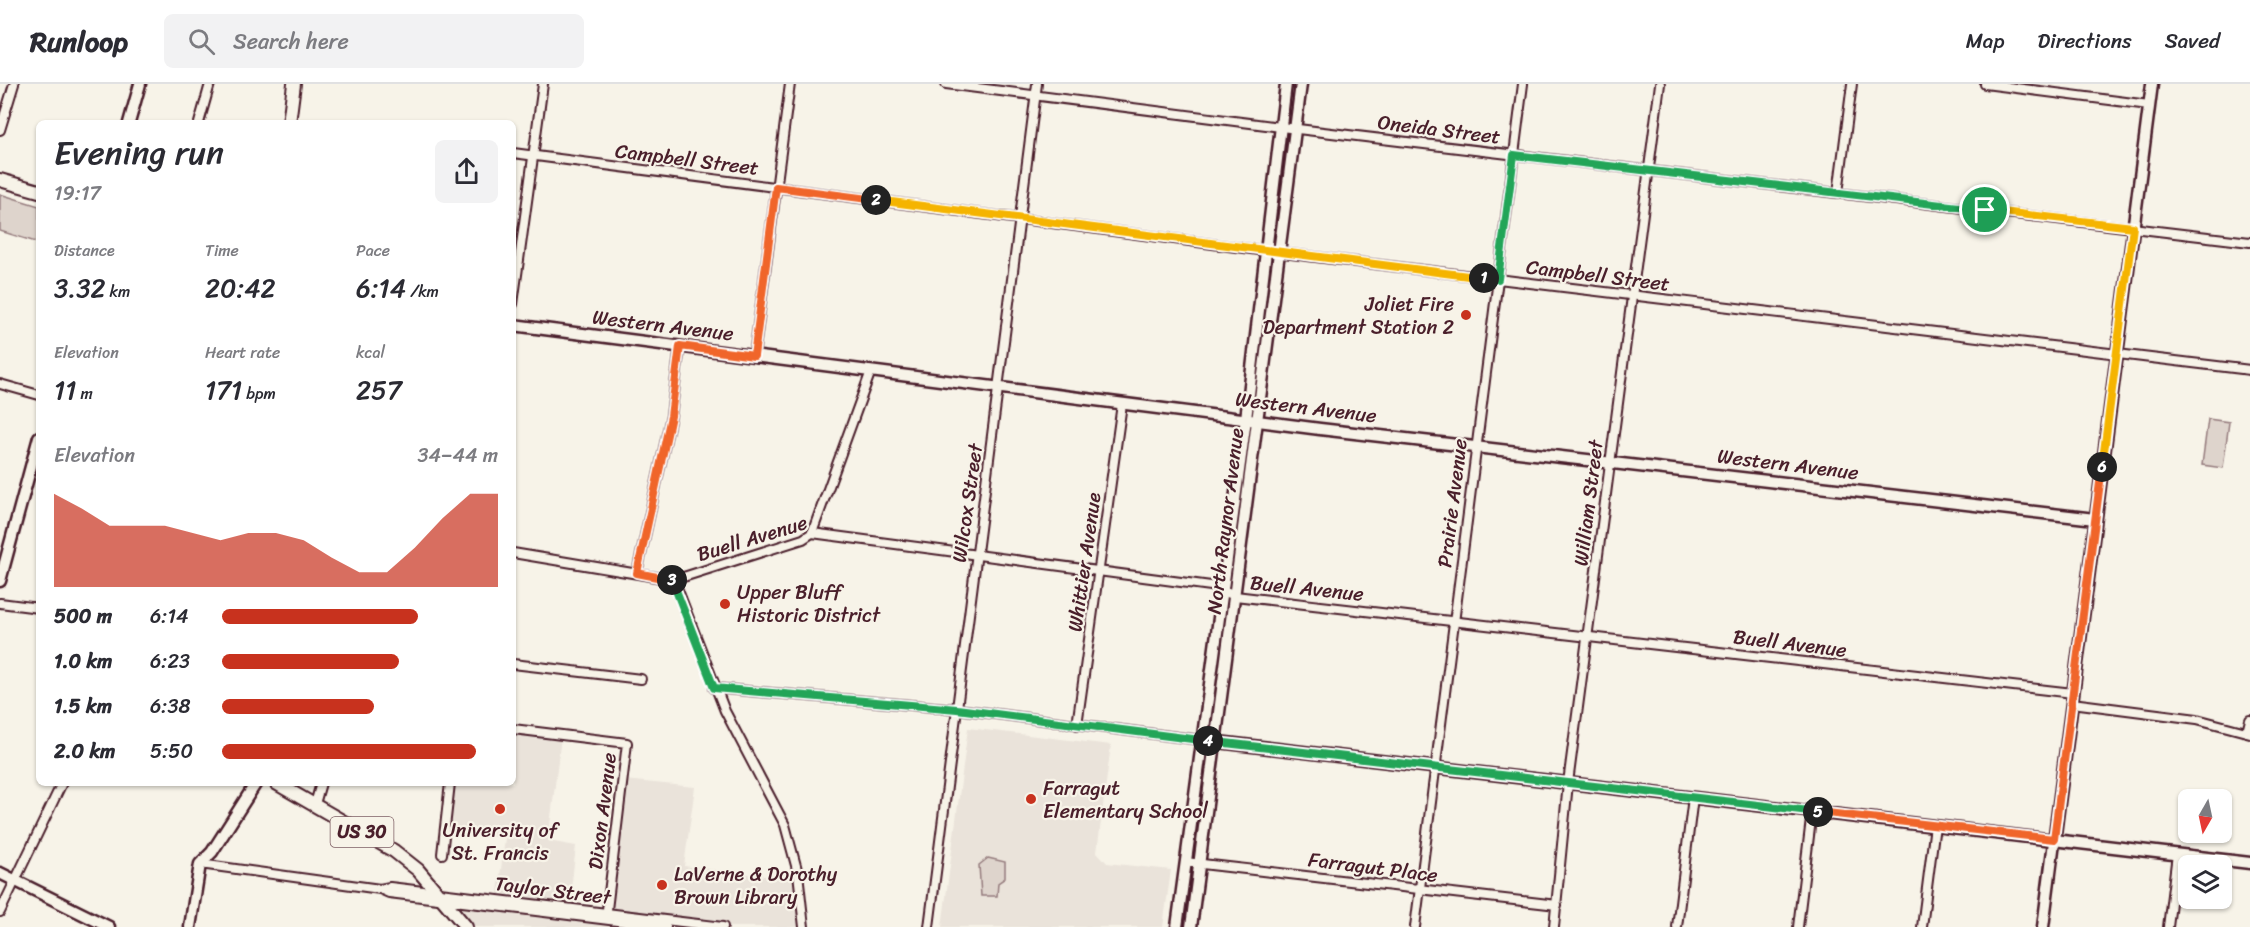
<!DOCTYPE html>
<meta charset="utf-8">
<style>
body{margin:0;font-family:Sriracha,sans-serif;background:#f2f2f3;color:#2b2b33;height:100vh;display:flex;flex-direction:column;font-size:22px;white-space:nowrap}
*{box-sizing:border-box;margin:0}
p{font-size:20px;color:#7c7c81}
.icon{flex:none;width:33px;height:33px;fill:none;stroke:currentColor;stroke-width:2;stroke-linecap:round;stroke-linejoin:round}
.map{position:relative;flex:1;overflow:hidden}
.sheet{position:absolute;left:36px;top:36px;width:480px;height:666px;display:flex;flex-direction:column;background:#fff;border-radius:9px;box-shadow:0 2px 4px #0004}
.sheet>*{flex:none}
.needle{width:39px;rotate:189deg}
.fabs{position:absolute;left:2178px;top:705px;display:grid;gap:12px}
.fabs a{display:grid;place-items:center;width:54px;height:54px;border-radius:9px;background:#fff;box-shadow:0 2px 4px #0004;font-size:30px}
.pin{position:absolute;display:grid;place-items:center;width:51px;height:51px;color:#fff;margin:-26px;border:3px solid #fff;border-radius:50%;box-shadow:0 2px 6px #0007}
.km{position:absolute;width:30px;height:30px;margin:-15px;border-radius:50%;background:#222;color:#fff;font-size:16px;line-height:30px;text-align:center}
.round{display:grid;place-items:center;flex:none;width:63px;height:63px;border-radius:9px;background:#f2f2f3}
.summary{display:flex;align-items:center;justify-content:space-between;height:102px;padding:0 18px}
h1{font-size:33px;font-weight:600;line-height:45px}
.figures{display:grid;grid-template-columns:repeat(3,1fr);gap:9px;height:102px;padding:6px 18px}
.figures div{display:grid;align-content:center}
.figures b{font-size:26px;font-weight:600}
.figures small{font-size:16px;font-weight:400}
.figures p{font-size:16px}
.chart{height:168px;padding:12px 18px}
.chart p{display:flex;justify-content:space-between}
.chart svg{width:100%;height:108px;margin-top:6px;fill:#c8321e;opacity:.7}
ul{padding:0 18px;list-style:none;font-size:20px}
li{display:grid;grid-template-columns:96px 72px 1fr;align-items:center;height:45px}
li i{height:15px;border-radius:8px;background:#c8321e}
header{display:flex;align-items:center;gap:36px;box-sizing:border-box;height:84px;padding:0 30px;background:#fff;border-bottom:2px solid #e1e1e2}
header strong{font-size:28px}
nav{display:flex;gap:33px;margin-inline-start:auto;font-size:21px}
.search{width:420px;height:54px;background:#f2f2f3;display:flex;align-items:center;gap:15px;box-sizing:border-box;padding:0 21px;border-radius:9px;color:#7c7c81;font-size:22px}
.map>svg:first-child{display:block}
.built{fill:#eae3da}
.green{fill:#ded4cc;stroke:#947a7c;stroke-width:1.5}
.lines{fill:none;stroke-linecap:round;stroke-linejoin:round}
.street-casing{stroke:#4a1f2b;stroke-width:12}
.secondary-casing{stroke:#4a1f2b;stroke-width:15}
.primary-casing{stroke:#4a1f2b;stroke-width:16}
.street{stroke:#f7f3e8;stroke-width:8}
.secondary{stroke:#f7f3e8;stroke-width:10}
.primary{stroke:#f7f3e8;stroke-width:12}
.split-1-casing{stroke:#fff;stroke-width:12}
.split-2-casing{stroke:#fff;stroke-width:12}
.split-3-casing{stroke:#fff;stroke-width:12}
.split-4-casing{stroke:#fff;stroke-width:12}
.split-5-casing{stroke:#fff;stroke-width:12}
.split-6-casing{stroke:#fff;stroke-width:12}
.split-7-casing{stroke:#fff;stroke-width:12}
.split-1{stroke:#22a559;stroke-width:8}
.split-2{stroke:#f5b400;stroke-width:8}
.split-3{stroke:#f0652b;stroke-width:8}
.split-4{stroke:#22a559;stroke-width:8}
.split-5{stroke:#22a559;stroke-width:8}
.split-6{stroke:#f0652b;stroke-width:8}
.split-7{stroke:#f5b400;stroke-width:8}
.poi-dot{fill:#c8321e;stroke:#f7f3e8;stroke-width:2}
.labels{text-anchor:middle;stroke-width:4.5;stroke-linejoin:round;paint-order:stroke}
.shield{fill:#f7f3e8;stroke:#7e5f64;stroke-width:1.5}
.shield-label{font-size:18px;font-weight:bold;fill:#4a1f2b}
.street-label{font-size:20px;fill:#4a1f2b;stroke:#f7f3e8}
.poi-label{font-size:20px;fill:#4a1f2b;stroke:#f7f3e8;text-anchor:start}
</style>
<header>
<strong>Runloop</strong>
<div class="search"><svg class="icon" aria-label="search" viewBox="0 0 24 24"><circle cx="10" cy="10" r="6"/><path d="M15 15l6 6"/></svg>Search here</div>
<nav><a>Map</a><a>Directions</a><a>Saved</a></nav>
</header>
<div class="map">
<svg width="2250" height="843" viewBox="0 0 2250 843">
<rect width="100%" height="100%" fill="#f7f3e8"/>
<filter id="ink" filterUnits="userSpaceOnUse"><feTurbulence type="fractalNoise" baseFrequency=".0167" numOctaves="2"/><feDisplacementMap in="SourceGraphic" scale="12" xChannelSelector="R" yChannelSelector="G"/><feConvolveMatrix kernelMatrix="1 2 1 2 8 2 1 2 1" color-interpolation-filters="sRGB"/></filter>
<g filter="url(#ink)">
<g class="built">
<path d="M968,644L1111,661L1097,768L1107,779L1171,786L1163,843H942Z"/>
<path d="M513,647L561,653L548,757L576,762L568,832L607,837L624,696L695,703L684,782L797,796L801,843H469L450,818L496,824L505,754L446,747L451,699H513Z"/>
</g>
<g class="green">
<path d="M0,110L39,122V159L0,147Z"/>
<path d="M2208,335L2229,338L2223,384L2202,381Z"/>
<path d="M988,774L1005,778V794L998,799L997,812H981L979,781Z"/>
</g>
<g class="lines">
<g class="street-casing">
<g id="street">
<path d="M946,0L1281,43L2250,158"/>
<path d="M1985,0L2149,21"/>
<path d="M199,39L210,0"/>
<path d="M0,46L14,0"/>
<path d="M513,69L1266,167L2250,286"/>
<path d="M1838,109L1852,0"/>
<path d="M513,220L543,0"/>
<path d="M754,272L790,0"/>
<path d="M0,300L39,311"/>
<path d="M812,449L871,287"/>
<path d="M513,469L674,496L803,455L812,449L1211,502L1235,512L2073,609"/>
<path d="M637,489L671,332L680,262"/>
<path d="M674,496L725,627L785,741L798,789L804,843"/>
<path d="M0,519L39,524"/>
<path d="M513,580L641,595"/>
<path d="M714,604L957,625L1201,656"/>
<path d="M2072,619L2197,635L2250,649"/>
<path d="M1077,641L1122,320"/>
<path d="M513,645L627,659L606,834"/>
<path d="M2247,648L2250,636"/>
<path d="M315,720L321,699"/>
<path d="M442,770L450,699"/>
<path d="M1185,778L1557,821"/>
<path d="M200,780L380,805L389,809L666,843"/>
<path d="M380,805L390,803L723,843"/>
<path d="M0,828L62,699"/>
<path d="M929,843L1037,0"/>
<path d="M1415,843L1523,0"/>
<path d="M1554,843L1568,699L1660,0"/>
<path d="M1677,843L1693,713"/>
<path d="M1798,843L1812,727"/>
<path d="M1922,843L1935,741"/>
<path d="M2168,843L2177,770"/>
</g>
</g>
<g class="secondary-casing">
<g id="secondary">
<path d="M129,39L140,0"/>
<path d="M513,241L1320,345L2095,435"/>
<path d="M0,497L39,353"/>
<path d="M1201,656L2250,779"/>
<path d="M0,789L109,843"/>
<path d="M190,843L200,780L212,768L256,699"/>
<path d="M1177,843L1246,335L1286,0"/>
<path d="M1191,843L1301,0"/>
<path d="M2043,843L2152,0"/>
</g>
</g>
<g class="primary-casing">
<g id="primary">
<path d="M289,39L294,0"/>
<path d="M0,96L39,107"/>
<path d="M276,699L394,767L418,786L466,843"/>
</g>
</g>
<use href="#street" class="street"/>
<use href="#secondary" class="secondary"/>
<use href="#primary" class="primary"/>
</g>
</g>
<g class="lines" filter="url(#ink)">
<g class="split-1-casing">
<path id="split-1" d="M1484,194L1498,195L1514,71L1985,126"/>
</g>
<g class="split-2-casing">
<path id="split-2" d="M876,116L1484,194"/>
</g>
<g class="split-3-casing">
<path id="split-3" d="M672,496L637,489L671,332L680,262L754,272L776,103L876,116"/>
</g>
<g class="split-4-casing">
<path id="split-4" d="M672,496L714,604L957,625L1208,657"/>
</g>
<g class="split-5-casing">
<path id="split-5" d="M1208,657L1818,728"/>
</g>
<g class="split-6-casing">
<path id="split-6" d="M1818,728L2054,755L2102,383"/>
</g>
<g class="split-7-casing">
<path id="split-7" d="M1985,126L2133,143L2102,383"/>
</g>
<use href="#split-1" class="split-1"/>
<use href="#split-2" class="split-2"/>
<use href="#split-3" class="split-3"/>
<use href="#split-4" class="split-4"/>
<use href="#split-5" class="split-5"/>
<use href="#split-6" class="split-6"/>
<use href="#split-7" class="split-7"/>
</g>
<g class="poi-dot">
<circle cx="1466" cy="231" r="6"/>
<circle cx="725" cy="520" r="6"/>
<circle cx="1031" cy="715" r="6"/>
<circle cx="500" cy="725" r="6"/>
<circle cx="662" cy="801" r="6"/>
</g>
<g class="labels">
<rect class="shield" x="330.5" y="733" width="63" height="30" rx="4.5"/>
<g class="shield-label">
<text x="362" y="754">US 30</text>
</g>
<g class="street-label">
<text transform="translate(1439 45) rotate(7)" y="7">Oneida Street</text>
<text transform="translate(687 75) rotate(7)" y="7">Campbell Street</text>
<text transform="translate(1598 191) rotate(7)" y="7">Campbell Street</text>
<text transform="translate(663 241) rotate(7)" y="7">Western Avenue</text>
<text transform="translate(1306 323) rotate(7)" y="7">Western Avenue</text>
<text transform="translate(1788 380) rotate(7)" y="7">Western Avenue</text>
<text transform="translate(967 419) rotate(-82)" y="7">Wilcox Street</text>
<text transform="translate(1452 419) rotate(-83)" y="7">Prairie Avenue</text>
<text transform="translate(1588 419) rotate(-83)" y="7">William Street</text>
<text transform="translate(1225 437) rotate(-83)" y="7">North Raynor Avenue</text>
<text transform="translate(752 454) rotate(-17)" y="7">Buell Avenue</text>
<text transform="translate(1084 478) rotate(-82)" y="7">Whittier Avenue</text>
<text transform="translate(1307 504) rotate(6)" y="7">Buell Avenue</text>
<text transform="translate(1790 559) rotate(7)" y="7">Buell Avenue</text>
<text transform="translate(602 727) rotate(-83)" y="7">Dixon Avenue</text>
<text transform="translate(1373 783) rotate(7)" y="7">Farragut Place</text>
<text transform="translate(553 806) rotate(7)" y="7">Taylor Street</text>
</g>
<g class="poi-label">
<text x="1454" y="227" text-anchor="end">Joliet Fire<tspan x="1454" dy="23">Department Station 2</tspan></text>
<text x="737" y="515">Upper Bluff<tspan x="737" dy="23">Historic District</tspan></text>
<text x="1043" y="711">Farragut<tspan x="1043" dy="23">Elementary School</tspan></text>
<text x="500" y="753" text-anchor="middle">University of<tspan x="500" dy="23">St. Francis</tspan></text>
<text x="674" y="797">LaVerne &amp; Dorothy<tspan x="674" dy="23">Brown Library</tspan></text>
</g>
</g>
</svg>
<div class="fabs">
<a><svg class="needle" viewBox="-14 -14 28 28"><path d="M0-13l5 13h-10z" fill="#e53935"/><path d="M0 13l5-13h-10z" fill="#7c7c81"/></svg></a>
<a><svg class="icon" aria-label="layers" viewBox="0 0 24 24"><path d="M12 4l9 5-9 5-9-5zM3 14l9 5 9-5"/></svg></a>
</div>
<div class="pin" style="left:1985px;top:126px;background:#1e9e55"><svg class="icon" aria-label="arrive" viewBox="0 0 24 24"><path d="M6 21V4h12l-3 4 3 4H6"/></svg></div>
<b class="km" style="left:1484px;top:194px">1</b>
<b class="km" style="left:876px;top:116px">2</b>
<b class="km" style="left:672px;top:496px">3</b>
<b class="km" style="left:1208px;top:657px">4</b>
<b class="km" style="left:1818px;top:728px">5</b>
<b class="km" style="left:2102px;top:383px">6</b>
<section class="sheet">
<div class="summary"><div><h1>Evening run</h1><p>19:17</p></div><a class="round"><svg class="icon" aria-label="share" viewBox="0 0 24 24"><path d="M12 15V3M7 8l5-5 5 5M5 13v7h14v-7"/></svg></a></div>
<div class="figures">
<div><p>Distance</p><b>3.32<small> km</small></b></div>
<div><p>Time</p><b>20:42</b></div>
<div><p>Pace</p><b>6:14<small> /km</small></b></div>
</div>
<div class="figures">
<div><p>Elevation</p><b>11<small> m</small></b></div>
<div><p>Heart rate</p><b>171<small> bpm</small></b></div>
<div><p>kcal</p><b>257</b></div>
</div>
<div class="chart"><p><span>Elevation</span>34–44 m</p>
<svg viewBox="0 0 160 44" preserveAspectRatio="none"><path d="M0 44V6L10 12L20 19L30 19L40 19L50 22L60 25L70 22L80 22L90 25L100 32L110 38L120 38L130 28L140 16L150 6L160 6V44z"/></svg>
</div>
<ul>
<li><b>500 m</b>6:14<i style="width:71%"></i></li>
<li><b>1.0 km</b>6:23<i style="width:64%"></i></li>
<li><b>1.5 km</b>6:38<i style="width:55%"></i></li>
<li><b>2.0 km</b>5:50<i style="width:92%"></i></li>
</ul>
</section>
</div>
